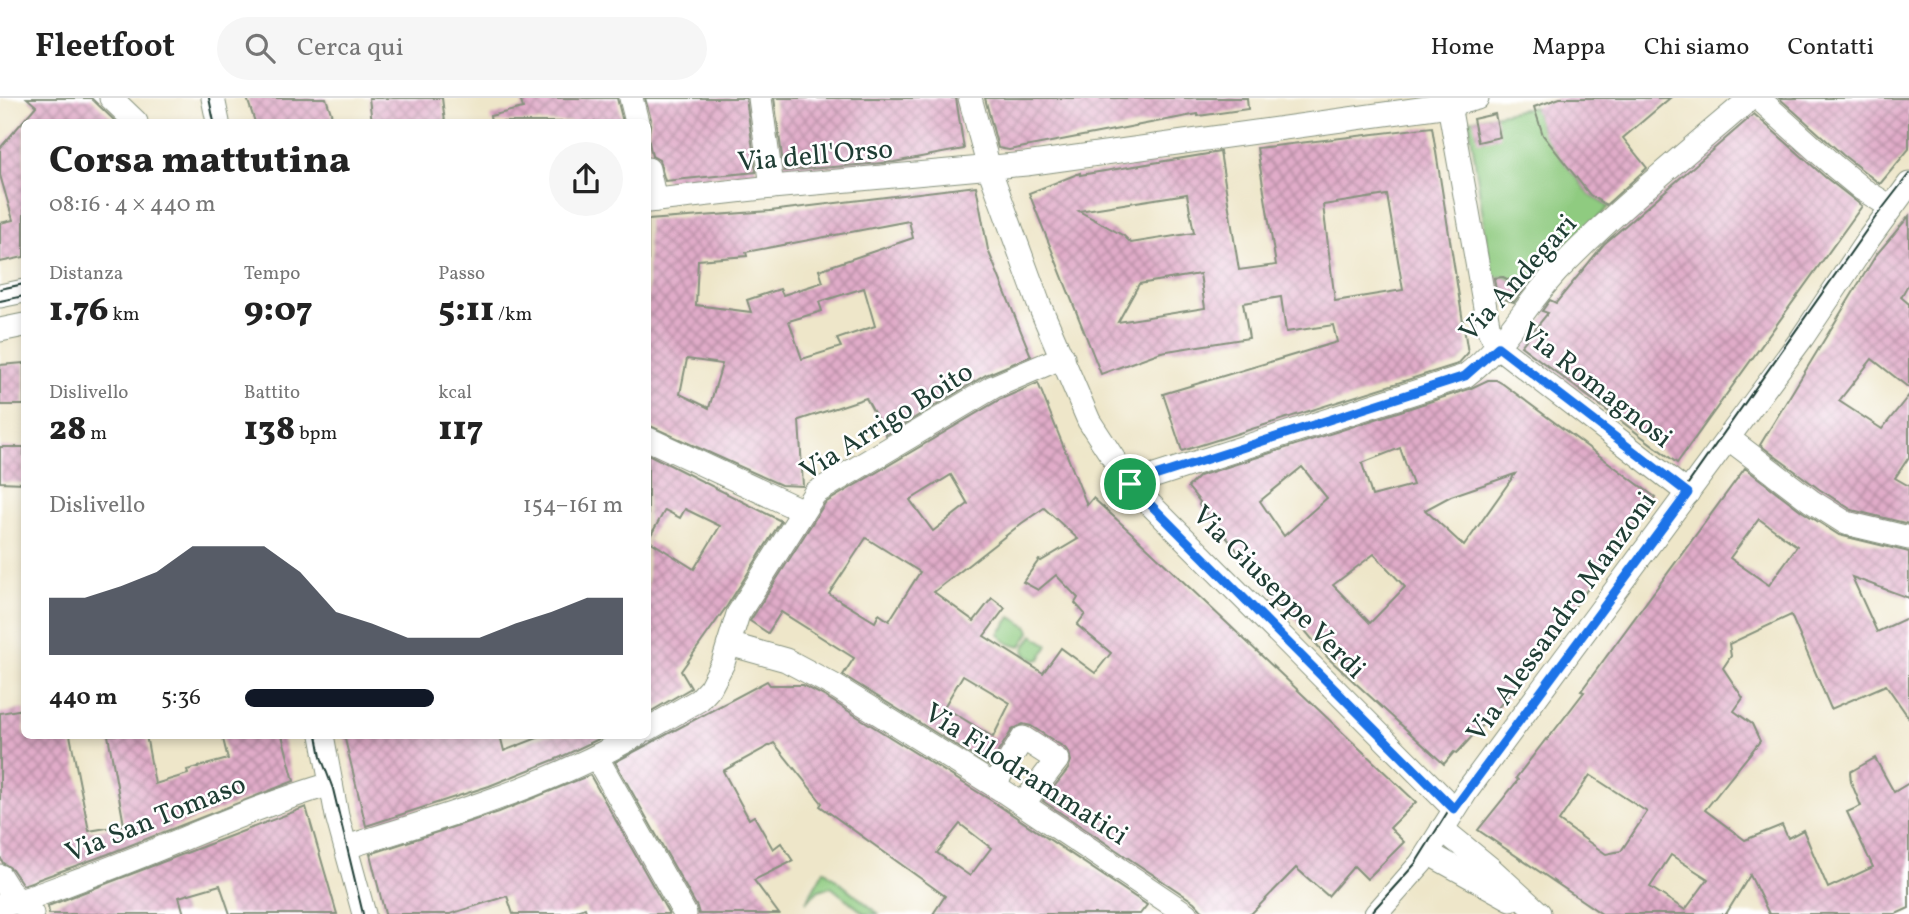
<!DOCTYPE html>
<html lang="it">
<meta charset="utf-8">
<style>
body{margin:0;font-family:Vollkorn,serif;background:#f6f6f6;color:#222;height:100vh;display:flex;flex-direction:column;font-size:26px;white-space:nowrap}
*{box-sizing:border-box;margin:0}
p{font-size:23px;color:#767676}
.icon{flex:none;width:38px;height:38px;fill:none;stroke:currentColor;stroke-width:2;stroke-linecap:round;stroke-linejoin:round}
.map{position:relative;flex:1;overflow:hidden}
.details{position:absolute;left:21px;top:21px;width:630px;height:620px;display:flex;flex-direction:column;background:#fff;border-radius:10px;box-shadow:0 4px 10px #0003}
.details>*{flex:none}
.pin{position:absolute;display:grid;place-items:center;width:60px;height:60px;color:#fff;margin:-30px;border:4px solid #fff;border-radius:50%;box-shadow:0 2px 7px #0007}
.round{display:grid;place-items:center;flex:none;width:74px;height:74px;border-radius:37px;background:#f6f6f6}
.headline{display:flex;align-items:center;justify-content:space-between;height:119px;padding:0 28px}
h1{font-size:38px;font-weight:800;line-height:52px}
.stats{display:grid;grid-template-columns:repeat(3,1fr);gap:10px;height:119px;padding:7px 28px}
.stats div{display:grid;align-content:center}
.stats b{font-size:35px;font-weight:800}
.stats small{font-size:19px;font-weight:400}
.stats p{font-size:19px}
.chart{height:196px;padding:14px 28px}
.chart p{display:flex;justify-content:space-between}
.chart svg{width:100%;height:126px;margin-top:7px;fill:#111827;opacity:.7}
ul{padding:0 28px;list-style:none;font-size:23px}
li{display:grid;grid-template-columns:112px 84px 1fr;align-items:center;height:52px}
li i{height:18px;border-radius:9px;background:#111827}
header{display:flex;align-items:center;gap:42px;box-sizing:border-box;height:98px;padding:0 35px;background:#fff;border-bottom:2px solid #e0e0e0}
header strong{font-size:33px}
nav{display:flex;gap:38px;margin-inline-start:auto;font-size:24px}
.search{width:490px;height:63px;background:#f6f6f6;display:flex;align-items:center;gap:18px;box-sizing:border-box;padding:0 24px;border-radius:38px;color:#767676;font-size:26px}
.map>svg:first-child{display:block}
.garden{fill:#8fcb80;stroke:#57845a;stroke-width:2}
.building{fill:url(#building-cross-hatch);fill-rule:evenodd}
.lines{fill:none;stroke-linecap:round;stroke-linejoin:round}
.minor-casing{stroke:#86927e;stroke-width:25}
.minor{stroke:#fff;stroke-width:23}
.tram{stroke:#1f3d34;stroke-width:2}
.route-casing{stroke:#fff;stroke-width:14}
.route{stroke:#1a73e8;stroke-width:9}
.labels{text-anchor:middle;stroke-width:5;stroke-linejoin:round;paint-order:stroke}
.street-label{font-size:28px;fill:#1f3d34;stroke:#fff}
</style>
<header>
<strong>Fleetfoot</strong>
<div class="search"><svg class="icon" aria-label="search" viewBox="0 0 24 24"><circle cx="10" cy="10" r="6"/><path d="M15 15l6 6"/></svg>Cerca qui</div>
<nav><a>Home</a><a>Mappa</a><a>Chi siamo</a><a>Contatti</a></nav>
</header>
<div class="map">
<svg width="1909" height="816" viewBox="0 0 1909 816">
<defs>
<pattern id="building-cross-hatch" width="8" height="8" patternUnits="userSpaceOnUse" patternTransform="scale(1.75)"><rect width="8" height="8" fill="#e1acc9"/><path d="M0 0l8 8M0 8l8-8" fill="none" stroke="#b68da4"/></pattern>
</defs>
<rect width="100%" height="100%" fill="#fff"/>
<filter id="ink" filterUnits="userSpaceOnUse"><feTurbulence type="fractalNoise" baseFrequency=".0143" numOctaves="2"/><feDisplacementMap in="SourceGraphic" scale="14" xChannelSelector="R" yChannelSelector="G"/><feConvolveMatrix kernelMatrix="1 2 1 2 8 2 1 2 1" color-interpolation-filters="sRGB"/></filter>
<filter id="wash" filterUnits="userSpaceOnUse"><feTurbulence type="fractalNoise" baseFrequency=".00686" numOctaves="4" result="noise"/><feDisplacementMap in="SourceGraphic" scale="28" xChannelSelector="R" yChannelSelector="G"/><feGaussianBlur stdDeviation="1.57" result="paint"/><feColorMatrix in="noise" values="0 0 0 0 0 0 0 0 0 0 0 0 0 0 0 0 0 1.4 0 .05"/><feComposite in="paint" operator="in"/></filter>
<g filter="url(#wash)">
<rect width="100%" height="100%" fill="#eee6c9"/>
<g class="garden">
<path d="M1534,9L1544,37L1590,97L1609,109L1528,191L1503,179L1492,181L1469,22Z"/>
<path d="M1011,519L1028,529L1030,534L1021,548C1012,549 1004,543 999,536Z"/>
<path d="M1033,537L1048,547L1040,561L1035,562L1026,557L1024,551Z"/>
<path d="M824,772L879,816H865L831,789L819,792L806,804Z"/>
</g>
<g id="blocks">
<g class="building">
<path d="M27,0H91L116,24H24V159L0,164V125L13,122L0,77V50L36,8Z"/>
<path d="M247,0H326L334,24H255Z"/>
<path d="M369,0H442L445,24H372Z"/>
<path d="M520,0H617L623,24H491L490,18L523,10Z"/>
<path d="M645,0H746L756,74L665,83L659,62L652,58L648,40L651,21Z"/>
<path d="M774,0H956L964,51L894,64L784,73Z"/>
<path d="M985,0H1247L1248,11L1198,18V16L1009,52L998,50Z"/>
<path d="M1560,0H1670L1623,40L1647,70L1606,107L1590,97L1543,37L1534,9Z"/>
<path d="M1779,0H1909V51L1880,86L1843,57Z"/>
<path d="M1495,16L1500,39L1478,44L1473,21Z"/>
<path d="M1754,16L1825,79L1862,108L1677,365L1521,248L1548,215L1542,213L1550,202L1556,205L1604,146Z"/>
<path d="M1432,29L1468,255L1458,266L1182,353L1163,296L1337,244L1333,227L1286,234L1281,199L1243,205L1249,240L1161,254L1101,276L1029,95L1080,75V77L1220,54L1239,172L1276,167L1257,50ZM1187,96L1194,135L1131,145L1124,138L1079,113ZM1387,97L1403,192L1335,203L1323,107ZM1200,176L1205,210L1118,224L1139,186Z"/>
<path d="M976,88L988,152L1031,258L986,277L886,337L866,300L799,322L803,388L781,387L648,327V122L770,113ZM909,123L913,140L819,172L823,184L783,197L780,191L747,202L751,214L696,207L698,162L747,158L746,154ZM864,190L875,228L837,241L841,249L802,261L789,223L822,213L819,204ZM687,261L722,266L709,310L680,296Z"/>
<path d="M1909,118V185L1901,199L1909,206V290L1872,261L1839,303L1882,331L1909,297V359L1895,380L1909,388V426L1852,412L1819,391L1760,347L1876,157Z"/>
<path d="M1503,179L1525,190L1514,204L1497,199L1494,180Z"/>
<path d="M24,265V307H0V267Z"/>
<path d="M1488,282H1496L1503,286L1655,399L1513,593L1457,655L1454,654L1444,666L1328,560L1199,407L1200,404L1188,389L1199,378L1469,291ZM1400,350L1413,387L1372,398L1362,365ZM1302,369L1327,400L1284,438L1260,403ZM1515,376L1464,448L1425,412L1451,398ZM1374,456L1405,489L1370,525L1333,487Z"/>
<path d="M1038,285L1087,407L1093,400L1134,437L1416,704L1390,730L1404,744L1367,781L1354,768L1328,798L1296,770L1251,816H1205L1194,804L1043,703L1068,671L1071,663L1069,655L1065,650L1031,628L1023,626L1012,632L989,668L843,577L854,560L781,514L768,535L750,523L825,405L999,302ZM951,377L968,406L933,433L910,402ZM1044,410L1078,441L1041,463L1039,462L1023,484L1038,492L1056,477L1078,500L1075,505L1085,516L1077,527L1111,555L1095,575L1061,550L1043,575L984,538L1005,510L992,500L974,523L934,494L1022,425ZM866,440L920,474L889,523L879,516L875,524L829,496ZM963,577L1010,605L993,639L944,609Z"/>
<path d="M0,349H24V385L0,384Z"/>
<path d="M648,356L781,423L727,508L681,573L691,590L648,615ZM685,411L720,428L694,471L648,442L665,412L680,420Z"/>
<path d="M1745,370L1803,414L1839,437L1909,454V500L1852,479L1877,534L1909,519V620L1886,587L1831,611L1791,517L1729,546L1731,558L1723,570L1743,600L1734,613L1752,626L1760,643L1705,712L1745,742L1782,727L1788,740L1803,732L1828,790L1873,769L1847,714L1861,708L1851,684L1850,674L1875,660L1894,694L1909,685V810L1896,816H1769L1750,777L1726,816H1602L1478,732L1518,682L1516,680L1546,641L1547,642L1584,594L1581,593ZM1759,421L1797,448L1769,487L1730,460ZM1590,677L1647,714L1621,753L1606,756L1559,723ZM1671,757L1708,781L1685,812L1650,789Z"/>
<path d="M767,583L770,587H803L826,599L992,703L1147,807L1140,816H933L945,798L820,708L822,705L774,645L723,673L749,721L754,718L773,751L781,745L793,763L754,782L779,816H699L697,809L615,664ZM960,726L991,750L970,778L937,755Z"/>
<path d="M24,611V637H70L89,733L124,727L108,637H146L155,686L188,676L187,672L228,661L222,637H282L294,683L108,756L23,787L12,771L3,765L0,759V615Z"/>
<path d="M344,637H500L504,653L545,637H607L561,659L489,688L366,728Z"/>
<path d="M590,677L669,816H587L585,810L567,816H513L507,798L450,816H385L370,756L499,714Z"/>
<path d="M306,709L337,816H230L220,787L179,799L184,816H49L48,808Z"/>
</g>
</g>
</g>
<g filter="url(#ink)">
<use href="#blocks" fill-opacity="0" stroke="#86927e" stroke-width="2"/>
<g class="lines">
<g class="minor-casing">
<g id="minor">
<path d="M111,0L136,24"/>
<path d="M213,0L218,24"/>
<path d="M631,0L637,24"/>
<path d="M760,0L772,89"/>
<path d="M970,0L989,70L1038,204L1089,323L1130,386L1454,711"/>
<path d="M1758,0L1834,68L1862,91L1891,109"/>
<path d="M1449,7L1489,232L1498,249L1688,395"/>
<path d="M648,71L655,102"/>
<path d="M648,103L772,89L1026,66L1449,7L1477,0"/>
<path d="M0,198L24,193"/>
<path d="M0,232L24,227"/>
<path d="M1728,340L1811,403L1846,425L1909,440"/>
<path d="M648,341L803,413"/>
<path d="M1130,386L1465,278C1505,248 1526,205 1560,170C1620,109 1686,55 1751,0"/>
<path d="M729,546L786,562L833,587L1000,691L1186,816"/>
<path d="M648,631L699,602L710,590L723,565L738,516L815,395L993,289L1063,259"/>
<path d="M322,637L337,718L364,816"/>
<path d="M597,660L685,816"/>
<path d="M994,687L1023,640L1057,662L1023,706"/>
<path d="M1442,731L1491,771L1539,815"/>
<path d="M346,749C445,719 545,689 637,637"/>
<path d="M1428,755L1511,801"/>
<path d="M0,778L10,794L32,816"/>
<path d="M0,808C28,802 55,791 81,781C166,751 245,711 331,686"/>
<path d="M1376,816L1421,765L1466,694L1802,240L1867,143L1909,86"/>
</g>
</g>
<use href="#minor" class="minor"/>
<g class="tram">
<path d="M209,0L214,24"/>
<path d="M0,191L24,186"/>
<path d="M0,203L24,198"/>
<path d="M317,637L321,659L333,691L363,816"/>
<path d="M1370,816L1415,766L1457,699L1633,464L1875,120L1909,76"/>
</g>
</g>
</g>
<g class="lines" filter="url(#ink)">
<g class="route-casing">
<path id="route" d="M1498,249L1688,395L1454,711L1130,386L1465,278Z"/>
</g>
<use href="#route" class="route"/>
</g>
<g class="labels">
<g class="street-label">
<text transform="translate(815 56) rotate(-5)" y="10">Via dell'Orso</text>
<text transform="translate(1517 179) rotate(-48)" y="10">Via Andegari</text>
<text transform="translate(1597 286) rotate(38)" y="10">Via Romagnosi</text>
<text transform="translate(886 322) rotate(-32)" y="10">Via Arrigo Boito</text>
<text transform="translate(1280 493) rotate(45)" y="10">Via Giuseppe Verdi</text>
<text transform="translate(1560 518) rotate(-54)" y="10">Via Alessandro Manzoni</text>
<text transform="translate(1027 675) rotate(33)" y="10">Via Filodrammatici</text>
<text transform="translate(155 719) rotate(-22)" y="10">Via San Tomaso</text>
</g>
</g>
</svg>
<div class="pin" style="left:1130px;top:386px;background:#1e9e55"><svg class="icon" aria-label="arrive" viewBox="0 0 24 24"><path d="M6 21V4h12l-3 4 3 4H6"/></svg></div>
<section class="details">
<div class="headline"><div><h1>Corsa mattutina</h1><p>08:16 · 4 × 440 m</p></div><a class="round"><svg class="icon" aria-label="share" viewBox="0 0 24 24"><path d="M12 15V3M7 8l5-5 5 5M5 13v7h14v-7"/></svg></a></div>
<div class="stats">
<div><p>Distanza</p><b>1.76<small> km</small></b></div>
<div><p>Tempo</p><b>9:07</b></div>
<div><p>Passo</p><b>5:11<small> /km</small></b></div>
</div>
<div class="stats">
<div><p>Dislivello</p><b>28<small> m</small></b></div>
<div><p>Battito</p><b>138<small> bpm</small></b></div>
<div><p>kcal</p><b>117</b></div>
</div>
<div class="chart"><p><span>Dislivello</span>154–161 m</p>
<svg viewBox="0 0 160 44" preserveAspectRatio="none"><path d="M0 44V24L10 24L20 20L30 15L40 6L50 6L60 6L70 15L80 29L90 33L100 38L110 38L120 38L130 33L140 29L150 24L160 24V44z"/></svg>
</div>
<ul>
<li><b>440 m</b>5:36<i style="width:50%"></i></li>
</ul>
</section>
</div>
